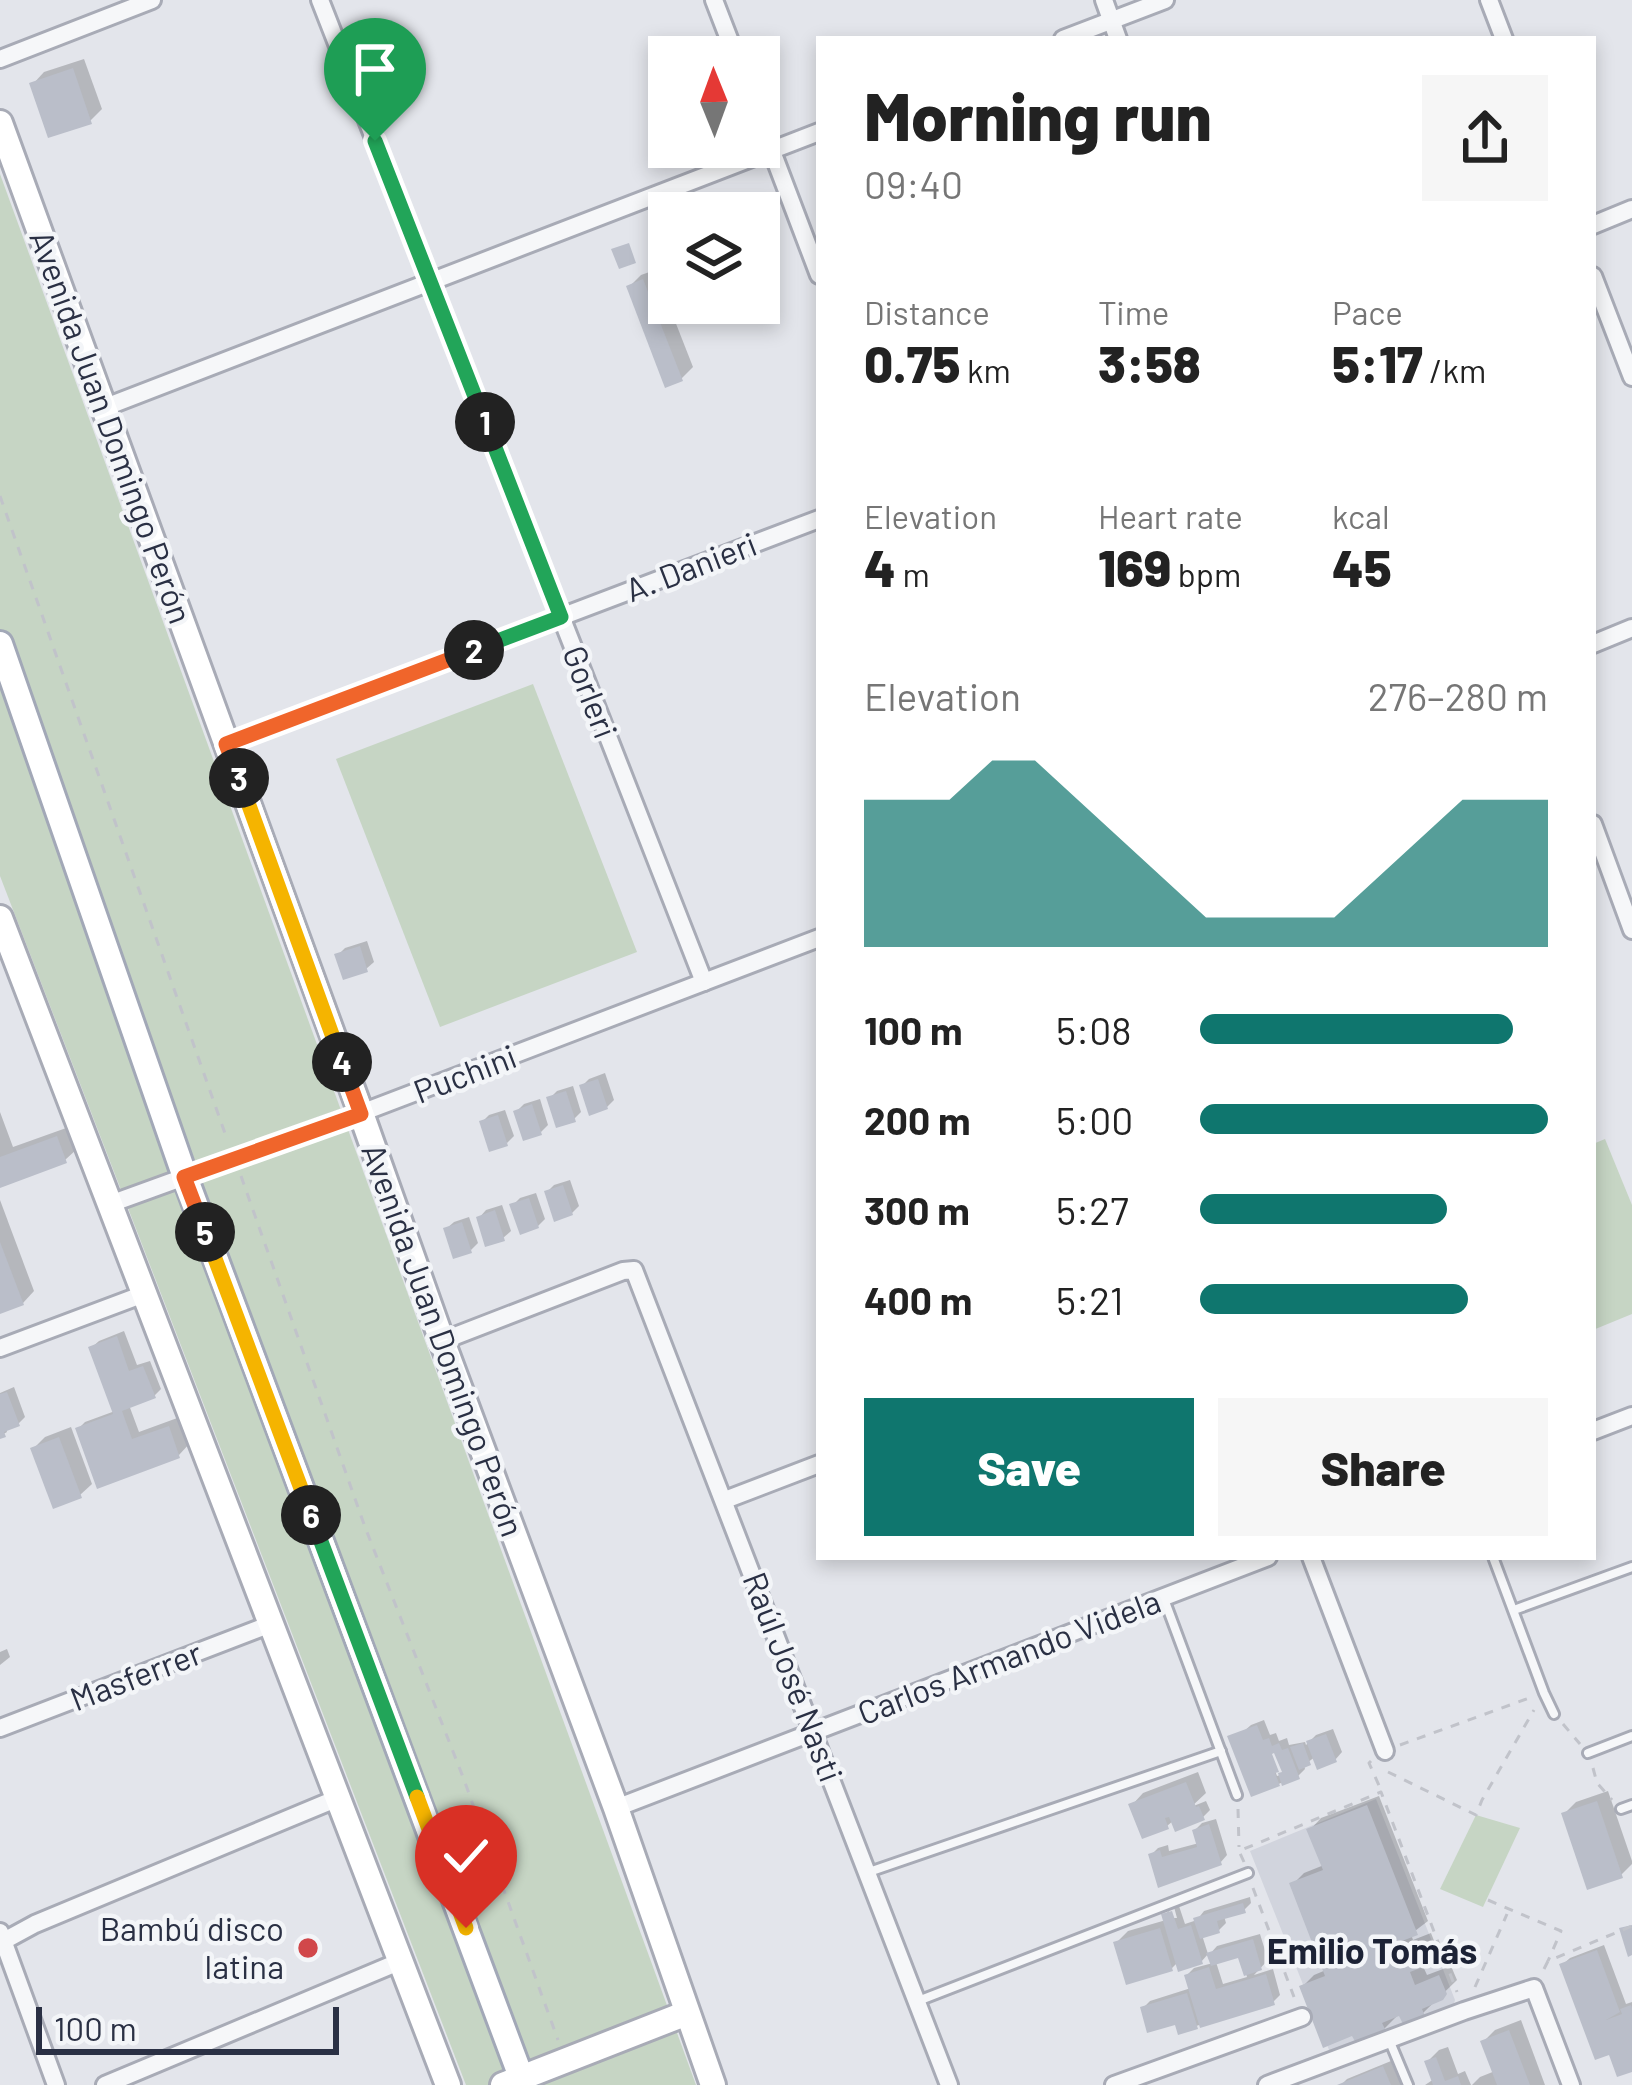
<!DOCTYPE html>
<meta charset="utf-8">
<style>
body{margin:0;font-family:Barlow,sans-serif;background:#f6f6f6;color:#222;height:100vh;display:flex;flex-direction:column;font-size:45px;white-space:nowrap}
*{box-sizing:border-box;margin:0}
p{font-size:39px;color:#767676}
.icon{flex:none;width:66px;height:66px;fill:none;stroke:currentColor;stroke-width:2;stroke-linecap:round;stroke-linejoin:round}
.map{position:relative;flex:1;overflow:hidden}
.panel{position:absolute;left:816px;top:36px;width:780px;height:1524px;display:flex;flex-direction:column;background:#fff;border-radius:0px;box-shadow:0 6px 18px #0003}
.panel>*{flex:none}
.needle{width:78px;rotate:359deg}
.buttons{position:absolute;left:648px;top:36px;display:grid;gap:24px}
.buttons a{display:grid;place-items:center;width:132px;height:132px;border-radius:0px;background:#fff;box-shadow:0 6px 18px #0003;font-size:60px}
.scale{position:absolute;left:36px;bottom:30px;width:303px;box-sizing:border-box;padding-left:12px;border:6px solid #2a3044;border-top:0;font-size:33px;line-height:42px;white-space:nowrap;color:#2a3044;-webkit-text-stroke:9px #f3f5f8;paint-order:stroke}
.pin{position:absolute;display:grid;place-items:center;width:102px;height:102px;color:#fff;margin:-123px -51px;border-radius:50% 50% 50% 0;rotate:-45deg;box-shadow:0 0 12px #0007}
.pin .icon{rotate:45deg}
.km{position:absolute;width:60px;height:60px;margin:-30px;border-radius:50%;background:#222;color:#fff;font-size:33px;line-height:60px;text-align:center}
.round{display:grid;place-items:center;flex:none;width:126px;height:126px;border-radius:0px;background:#f6f6f6}
.head{display:flex;align-items:center;justify-content:space-between;height:204px;padding:0 48px}
h1{font-size:66px;font-weight:800;line-height:90px}
.metrics{display:grid;grid-template-columns:repeat(3,1fr);gap:18px;height:204px;padding:12px 48px}
.metrics div{display:grid;align-content:center}
.metrics b{font-size:51px;font-weight:800}
.metrics small{font-size:33px;font-weight:400}
.metrics p{font-size:33px}
.chart{height:336px;padding:24px 48px}
.chart p{display:flex;justify-content:space-between}
.chart svg{width:100%;height:216px;margin-top:12px;fill:#0f766e;opacity:.7}
.action{display:flex;gap:24px;margin-top:auto;padding:24px 48px}
.action a{flex:1;height:138px;border-radius:0px;background:#0f766e;color:#fff;font-size:48px;font-weight:800;line-height:138px;text-align:center}
.action a+a{background:#f6f6f6;color:#222}
ul{padding:0 48px;list-style:none;font-size:39px}
li{display:grid;grid-template-columns:192px 144px 1fr;align-items:center;height:90px}
li i{height:30px;border-radius:15px;background:#0f766e}
.map>svg:first-child{display:block}
.built{fill:#d1d4dd}
.green{fill:#c6d5c4}
.shadow{fill:#0003;fill-rule:evenodd}
.building{fill:#babec9}
.lines{fill:none;stroke-linecap:round;stroke-linejoin:round}
.service-casing{stroke:#a8abb6;stroke-width:14}
.minor-casing{stroke:#a8abb6;stroke-width:22}
.secondary-casing{stroke:#a8abb6;stroke-width:30}
.primary-casing{stroke:#a2a8b7;stroke-width:30}
.path{stroke:#c1c3ca;stroke-width:3;stroke-dasharray:9 9;stroke-linecap:butt}
.service{stroke:#f6f7f9;stroke-width:8}
.minor{stroke:#f6f7f9;stroke-width:16}
.secondary{stroke:#fff;stroke-width:24}
.primary{stroke:#fff;stroke-width:24}
.split-1-casing{stroke:#fff;stroke-width:24}
.split-2-casing{stroke:#fff;stroke-width:24}
.split-3-casing{stroke:#fff;stroke-width:24}
.split-4-casing{stroke:#fff;stroke-width:24}
.split-5-casing{stroke:#fff;stroke-width:24}
.split-6-casing{stroke:#fff;stroke-width:24}
.split-7-casing{stroke:#fff;stroke-width:24}
.split-8-casing{stroke:#fff;stroke-width:24}
.split-1{stroke:#22a559;stroke-width:15}
.split-2{stroke:#22a559;stroke-width:15}
.split-3{stroke:#f0652b;stroke-width:15}
.split-4{stroke:#f5b400;stroke-width:15}
.split-5{stroke:#f0652b;stroke-width:15}
.split-6{stroke:#f5b400;stroke-width:15}
.split-7{stroke:#22a559;stroke-width:15}
.split-8{stroke:#f5b400;stroke-width:15}
.poi-dot{fill:#d1474a;stroke:#f3f5f8;stroke-width:4.5}
.labels{text-anchor:middle;stroke-width:9;stroke-linejoin:round;paint-order:stroke}
.street-label{font-size:33px;fill:#2a3044;stroke:#f3f5f8}
.poi-label{font-size:33px;fill:#2a3044;stroke:#f3f5f8;text-anchor:end}
.neighbourhood-label{font-size:36px;font-weight:bold;fill:#1c2235;stroke:#f3f5f8}
</style>
<div class="map">
<svg width="1632" height="2085" viewBox="0 0 1632 2085">
<rect width="100%" height="100%" fill="#e3e5eb"/>
<path class="built" d="M1376,1799L1455,2000L1453,2007L1403,2024L1331,2055L1250,1851Z"/>
<g class="green">
<path d="M0,174L696,2085H466L0,876Z"/>
<path d="M533,684L637,952L440,1027L336,759Z"/>
<path d="M1605,1139L1632,1205V1314L1593,1330V1144Z"/>
<path d="M1476,1815L1520,1828L1483,1907L1440,1889Z"/>
</g>
<g class="shadow">
<path d="M84,59L102,109L90,121L33,84L44,72Z"/>
<path d="M655,270L693,367L681,379L629,287L641,275Z"/>
<path d="M367,941L374,962L366,969L338,955L345,948Z"/>
<path d="M605,1073L614,1100L607,1107L582,1086L589,1079Z"/>
<path d="M573,1086L581,1112L574,1119L550,1098L557,1091Z"/>
<path d="M540,1099L548,1125L541,1132L516,1112L524,1104Z"/>
<path d="M505,1110L514,1136L507,1143L482,1122L489,1115Z"/>
<path d="M0,1112L13,1147L69,1127L77,1149L65,1160L0,1185Z"/>
<path d="M570,1180L579,1206L572,1213L547,1192L554,1185Z"/>
<path d="M536,1193L545,1219L538,1226L513,1205L520,1198Z"/>
<path d="M0,1200L34,1291L23,1303L0,1311Z"/>
<path d="M502,1205L511,1231L503,1238L479,1218L486,1210Z"/>
<path d="M469,1217L478,1243L471,1250L446,1229L454,1222Z"/>
<path d="M124,1331L137,1365L150,1361L161,1389L154,1396L129,1405L139,1432L180,1417L190,1443L179,1455L78,1429L85,1422L115,1411L91,1348L99,1341Z"/>
<path d="M14,1387L25,1417L18,1424L6,1429L7,1432L0,1436V1393Z"/>
<path d="M71,1427L92,1484L80,1495L33,1449L45,1437Z"/>
<path d="M7,1649L10,1657L0,1665V1652Z"/>
<path d="M1264,1720L1270,1735L1276,1733L1279,1741L1287,1738L1289,1745L1305,1742L1306,1745L1316,1735L1333,1729L1342,1752L1335,1760L1315,1757L1304,1765L1305,1769L1298,1776L1266,1789L1243,1732L1251,1725ZM1276,1749L1286,1773L1277,1776L1268,1752Z"/>
<path d="M1198,1772L1206,1793L1191,1807L1206,1801L1210,1810L1203,1817L1174,1820L1167,1826L1132,1805L1143,1793Z"/>
<path d="M1608,1791L1632,1861V1864L1621,1875L1564,1814L1576,1802Z"/>
<path d="M1379,1796L1428,1921L1411,1934L1413,1940L1431,1933L1438,1951L1422,1964L1427,1975L1451,1966L1457,1980L1423,2013L1401,2012L1384,2029L1302,1987L1314,1975L1326,1970L1293,1884L1304,1873L1324,1865L1310,1830L1321,1818Z"/>
<path d="M1216,1819L1227,1855L1220,1863L1160,1884L1151,1855L1158,1848L1168,1845L1169,1851L1199,1843L1195,1830L1202,1823Z"/>
<path d="M1250,1897L1251,1903L1244,1910L1224,1916L1226,1923L1219,1930L1202,1935L1208,1954L1201,1962H1178L1172,1968L1116,1943L1128,1931L1166,1920L1164,1915L1169,1911L1171,1918H1177L1174,1907L1179,1906L1185,1924L1197,1920L1204,1911Z"/>
<path d="M1260,1934L1268,1960L1254,1975L1273,1969L1280,1995L1273,2002L1180,2031L1177,2021L1143,2008L1150,2001L1191,1988L1187,1975L1194,1968L1213,1963L1210,1954L1217,1946ZM1240,1954L1247,1977L1223,1984L1216,1962Z"/>
<path d="M1604,1945L1626,2004L1632,2002V2068L1562,1965L1570,1958Z"/>
<path d="M1521,2020L1545,2085H1472L1480,2077L1495,2071L1484,2041L1495,2030Z"/>
<path d="M1448,2047L1458,2074L1465,2071L1471,2085H1425L1434,2079L1427,2062L1439,2050Z"/>
<path d="M1391,2061L1401,2085H1341L1347,2079Z"/>
</g>
<g class="building">
<path d="M73,68L92,124L48,138L29,83Z"/>
<path d="M629,243L636,263L619,269L611,249Z"/>
<path d="M643,279L683,381L665,388L626,286Z"/>
<path d="M360,946L368,972L343,980L334,954Z"/>
<path d="M598,1079L608,1109L589,1116L579,1085Z"/>
<path d="M566,1091L576,1122L556,1128L546,1097Z"/>
<path d="M532,1104L542,1135L523,1141L513,1111Z"/>
<path d="M498,1115L508,1146L489,1152L479,1121Z"/>
<path d="M57,1136L67,1163L0,1188V1157Z"/>
<path d="M563,1185L573,1215L554,1222L544,1191Z"/>
<path d="M529,1198L539,1228L520,1235L509,1204Z"/>
<path d="M495,1210L505,1241L485,1247L476,1217Z"/>
<path d="M462,1222L472,1253L453,1259L443,1228Z"/>
<path d="M0,1242L24,1305L0,1314Z"/>
<path d="M117,1336L129,1371L143,1366L156,1398L122,1411L132,1439L169,1426L180,1458L97,1489L75,1428L113,1414L88,1347Z"/>
<path d="M7,1392L20,1426L4,1432L6,1437L0,1439V1394Z"/>
<path d="M59,1437L82,1498L53,1509L30,1448Z"/>
<path d="M1257,1725L1263,1740L1269,1738L1272,1746L1279,1743L1282,1750L1288,1748L1300,1779L1282,1786L1278,1773L1282,1772L1274,1753L1272,1754L1279,1772L1275,1773L1280,1786L1251,1797L1227,1736Z"/>
<path d="M1326,1734L1337,1762L1317,1770L1306,1741Z"/>
<path d="M1303,1743L1311,1765L1299,1770L1290,1747Z"/>
<path d="M1186,1782L1196,1807L1199,1806L1205,1820L1175,1832L1169,1817L1165,1818L1169,1829L1142,1839L1128,1804Z"/>
<path d="M1597,1801L1623,1878L1587,1890L1561,1813Z"/>
<path d="M1367,1805L1418,1935L1399,1942L1402,1950L1419,1943L1428,1965L1410,1972L1415,1985L1439,1975L1447,1994L1443,2000L1422,2009L1425,2016L1403,2024L1399,2016L1382,2023L1386,2031L1356,2043L1352,2036L1323,2048L1299,1986L1325,1976L1289,1883L1323,1870L1306,1829Z"/>
<path d="M1209,1824L1222,1865L1158,1888L1148,1854L1160,1850L1162,1857L1197,1847L1192,1830Z"/>
<path d="M1243,1903L1246,1913L1217,1921L1220,1933L1200,1939L1193,1918Z"/>
<path d="M1172,1911L1178,1929L1191,1925L1203,1964L1178,1972L1161,1914Z"/>
<path d="M1632,1925V1955L1628,1957L1619,1928Z"/>
<path d="M1160,1928L1173,1971L1126,1985L1113,1942Z"/>
<path d="M1253,1939L1262,1970L1244,1976L1238,1958L1211,1966L1206,1953Z"/>
<path d="M1597,1950L1620,2012L1606,2020L1622,2014L1620,2009L1631,2005L1632,2008V2072L1617,2077L1609,2055L1595,2060L1559,1964Z"/>
<path d="M1209,1967L1216,1989L1266,1974L1275,2005L1200,2028L1184,1975Z"/>
<path d="M1187,1993L1198,2029L1178,2035L1175,2025L1147,2033L1140,2007Z"/>
<path d="M1509,2030L1530,2085H1497L1480,2041Z"/>
<path d="M1436,2057L1445,2081L1458,2076L1461,2085H1433L1424,2061Z"/>
<path d="M1383,2066L1391,2085H1337Z"/>
</g>
<g class="lines">
<g class="service-casing">
<g id="service">
<path d="M1493,1557L1544,1693L1554,1714"/>
<path d="M1164,1599L1237,1795"/>
<path d="M1514,1610L1632,1567"/>
<path d="M1588,1753L1632,1736"/>
<path d="M1621,1809L1632,1805"/>
<path d="M869,1872L1221,1751"/>
<path d="M918,2001L1248,1873"/>
<path d="M1390,2042L1408,2085"/>
</g>
</g>
<g class="minor-casing">
<g id="minor">
<path d="M320,0L704,982"/>
<path d="M714,0L736,57"/>
<path d="M1104,0L1118,39"/>
<path d="M1489,0L1504,39"/>
<path d="M1063,39L1165,0"/>
<path d="M0,59L152,0"/>
<path d="M759,117L819,275"/>
<path d="M1593,225L1632,209"/>
<path d="M1593,276L1632,377"/>
<path d="M103,408L819,132"/>
<path d="M1593,644L1632,628"/>
<path d="M226,744L819,519"/>
<path d="M1593,824L1632,930"/>
<path d="M110,1204L361,1113L819,938"/>
<path d="M442,1341L623,1271L634,1270L949,2085"/>
<path d="M0,1348L144,1294"/>
<path d="M1593,1431L1632,1416"/>
<path d="M725,1500L819,1464"/>
<path d="M1311,1557L1385,1751"/>
<path d="M0,1728L271,1624"/>
<path d="M616,1808L1268,1557"/>
<path d="M0,1932L56,2085"/>
<path d="M0,1943L35,1924L338,1798"/>
<path d="M105,2085L401,1961"/>
<path d="M1114,2085L1302,2017"/>
<path d="M1267,2085L1464,2011L1534,1988L1571,2085"/>
</g>
</g>
<g class="secondary-casing">
<g id="secondary">
<path d="M0,123L361,1113L442,1341L616,1808L713,2085"/>
<path d="M0,918L448,2085"/>
<path d="M503,2085L687,2013"/>
</g>
</g>
<g class="primary-casing">
<path id="primary" d="M0,644L185,1177L524,2085"/>
</g>
<g class="path">
<path d="M0,496L227,1139"/>
<path d="M241,1176L365,1527L463,1777L558,2040"/>
<path d="M1563,1724L1580,1744"/>
<path d="M1400,1745L1532,1697"/>
<path d="M1371,1761L1369,1763L1381,1790"/>
<path d="M1593,1768L1597,1783L1612,1800"/>
<path d="M1388,1772L1476,1815L1482,1800L1534,1710"/>
<path d="M1238,1809L1239,1847"/>
<path d="M1244,1862L1239,1851L1381,1792L1457,1992"/>
<path d="M1253,1888L1294,1997"/>
<path d="M1488,1900L1561,1931L1548,1961"/>
<path d="M1544,1969L1548,1961L1632,1926"/>
<path d="M1475,1987L1507,1914"/>
</g>
<use href="#service" class="service"/>
<use href="#minor" class="minor"/>
<use href="#secondary" class="secondary"/>
<use href="#primary" class="primary"/>
</g>
<g class="lines">
<g class="split-1-casing">
<path id="split-1" d="M375,141L485,422"/>
</g>
<g class="split-2-casing">
<path id="split-2" d="M474,650L561,617L485,422"/>
</g>
<g class="split-3-casing">
<path id="split-3" d="M239,778L226,744L474,650"/>
</g>
<g class="split-4-casing">
<path id="split-4" d="M239,778L342,1062"/>
</g>
<g class="split-5-casing">
<path id="split-5" d="M205,1232L184,1177L361,1114L342,1062"/>
</g>
<g class="split-6-casing">
<path id="split-6" d="M205,1232L311,1515"/>
</g>
<g class="split-7-casing">
<path id="split-7" d="M311,1515L417,1797"/>
</g>
<g class="split-8-casing">
<path id="split-8" d="M417,1797L466,1928"/>
</g>
<use href="#split-1" class="split-1"/>
<use href="#split-2" class="split-2"/>
<use href="#split-3" class="split-3"/>
<use href="#split-4" class="split-4"/>
<use href="#split-5" class="split-5"/>
<use href="#split-6" class="split-6"/>
<use href="#split-7" class="split-7"/>
<use href="#split-8" class="split-8"/>
</g>
<circle class="poi-dot" cx="308" cy="1948" r="12"/>
<g class="labels">
<g class="street-label">
<text transform="translate(111 427) rotate(70)" y="12">Avenida Juan Domingo Perón</text>
<text transform="translate(691 567) rotate(-21)" y="12">A. Danieri</text>
<text transform="translate(590 692) rotate(69)" y="12">Gorleri</text>
<text transform="translate(465 1074) rotate(-21)" y="12">Puchini</text>
<text transform="translate(443 1340) rotate(70)" y="12">Avenida Juan Domingo Perón</text>
<text transform="translate(1009 1657) rotate(-21)" y="12">Carlos Armando Videla</text>
<text transform="translate(136 1676) rotate(-21)" y="12">Masferrer</text>
<text transform="translate(793 1677) rotate(69)" y="12">Raúl José Nasti</text>
</g>
<g class="poi-label">
<text x="284" y="1941">Bambú disco<tspan x="284" dy="38">latina</tspan></text>
</g>
<g class="neighbourhood-label">
<text x="1372" y="1964">Emilio Tomás</text>
</g>
</g>
</svg>
<div class="buttons">
<a><svg class="needle" viewBox="-14 -14 28 28"><path d="M0-13l5 13h-10z" fill="#e53935"/><path d="M0 13l5-13h-10z" fill="#767676"/></svg></a>
<a><svg class="icon" aria-label="layers" viewBox="0 0 24 24"><path d="M12 4l9 5-9 5-9-5zM3 14l9 5 9-5"/></svg></a>
</div>
<div class="scale">100 m</div>
<div class="pin" style="left:375px;top:141px;background:#1e9e55"><svg class="icon" aria-label="arrive" viewBox="0 0 24 24"><path d="M6 21V4h12l-3 4 3 4H6"/></svg></div>
<div class="pin" style="left:466px;top:1928px;background:#d93025"><svg class="icon" aria-label="check" viewBox="0 0 24 24"><path d="M5 12l5 5 9-10"/></svg></div>
<b class="km" style="left:485px;top:422px">1</b>
<b class="km" style="left:474px;top:650px">2</b>
<b class="km" style="left:239px;top:778px">3</b>
<b class="km" style="left:342px;top:1062px">4</b>
<b class="km" style="left:205px;top:1232px">5</b>
<b class="km" style="left:311px;top:1515px">6</b>
<section class="panel">
<div class="head"><div><h1>Morning run</h1><p>09:40</p></div><a class="round"><svg class="icon" aria-label="share" viewBox="0 0 24 24"><path d="M12 15V3M7 8l5-5 5 5M5 13v7h14v-7"/></svg></a></div>
<div class="metrics">
<div><p>Distance</p><b>0.75<small> km</small></b></div>
<div><p>Time</p><b>3:58</b></div>
<div><p>Pace</p><b>5:17<small> /km</small></b></div>
</div>
<div class="metrics">
<div><p>Elevation</p><b>4<small> m</small></b></div>
<div><p>Heart rate</p><b>169<small> bpm</small></b></div>
<div><p>kcal</p><b>45</b></div>
</div>
<div class="chart"><p><span>Elevation</span>276–280 m</p>
<svg viewBox="0 0 160 44" preserveAspectRatio="none"><path d="M0 44V14L10 14L20 14L30 6L40 6L50 14L60 22L70 30L80 38L90 38L100 38L110 38L120 30L130 22L140 14L150 14L160 14V44z"/></svg>
</div>
<ul>
<li><b>100 m</b>5:08<i style="width:90%"></i></li>
<li><b>200 m</b>5:00<i style="width:100%"></i></li>
<li><b>300 m</b>5:27<i style="width:71%"></i></li>
<li><b>400 m</b>5:21<i style="width:77%"></i></li>
</ul>
<div class="action"><a>Save</a><a>Share</a></div>
</section>
</div>
